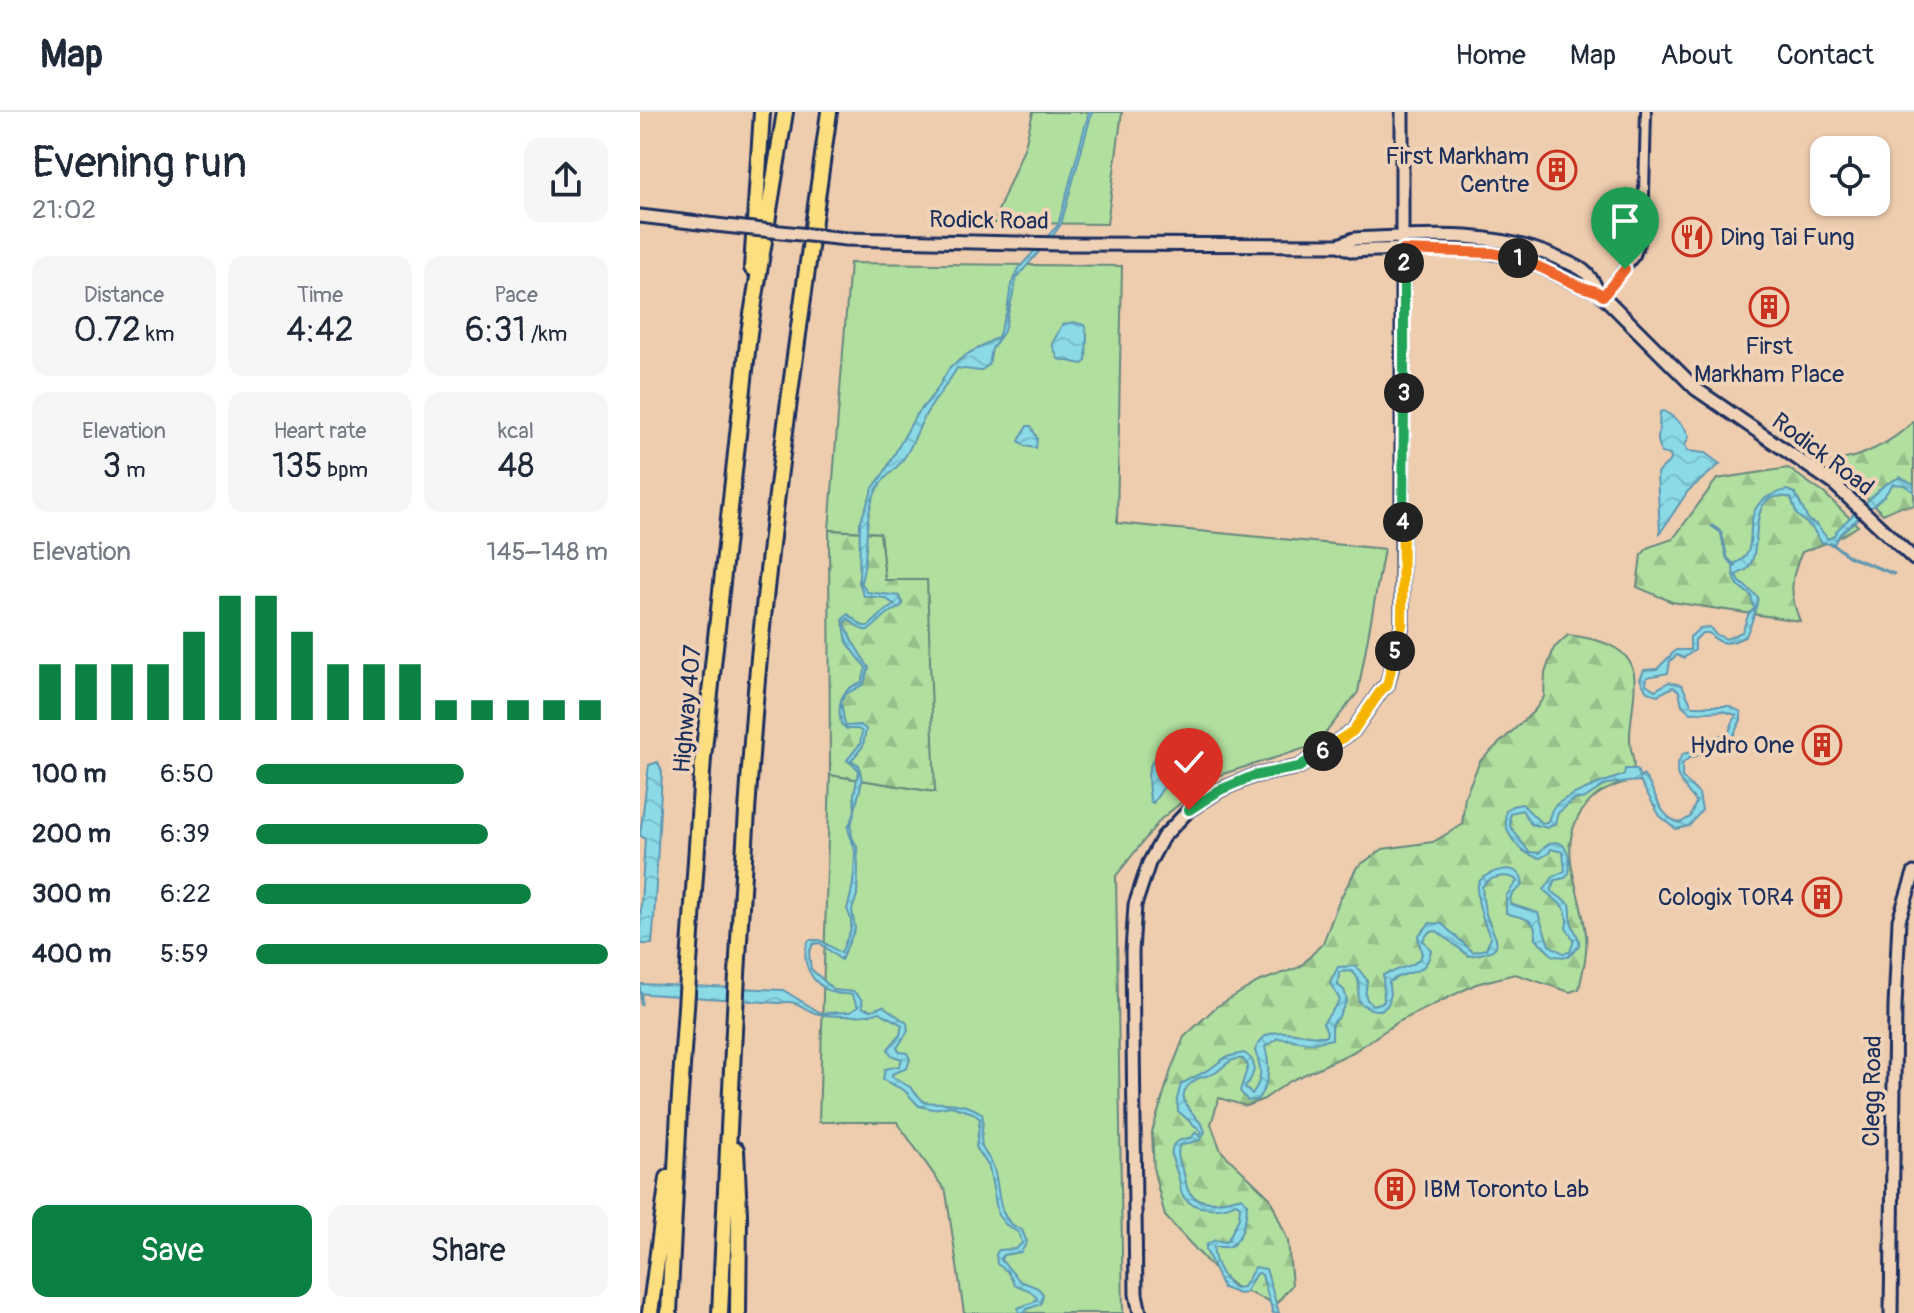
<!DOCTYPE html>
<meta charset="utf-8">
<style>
body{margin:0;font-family:Pangolin,sans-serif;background:#f6f6f7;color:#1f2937;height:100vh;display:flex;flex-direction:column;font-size:30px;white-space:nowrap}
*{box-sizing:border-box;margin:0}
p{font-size:26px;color:#747a83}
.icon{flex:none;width:44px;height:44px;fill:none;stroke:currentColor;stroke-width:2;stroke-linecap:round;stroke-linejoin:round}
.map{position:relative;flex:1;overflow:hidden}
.drawer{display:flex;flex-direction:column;background:#fff;width:640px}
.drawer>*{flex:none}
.tools{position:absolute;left:1170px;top:24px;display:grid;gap:16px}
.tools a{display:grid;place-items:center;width:80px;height:80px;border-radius:16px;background:#fff;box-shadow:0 2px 6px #0004;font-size:40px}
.pin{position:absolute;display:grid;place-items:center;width:68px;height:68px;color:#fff;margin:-82px -34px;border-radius:50% 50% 50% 0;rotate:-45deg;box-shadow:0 0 8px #0007}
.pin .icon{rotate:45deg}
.km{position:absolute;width:40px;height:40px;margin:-20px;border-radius:50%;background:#222;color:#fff;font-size:22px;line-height:40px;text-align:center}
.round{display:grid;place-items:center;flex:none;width:84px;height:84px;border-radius:16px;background:#f6f6f7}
.overview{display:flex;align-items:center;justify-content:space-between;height:136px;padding:0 32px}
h1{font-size:44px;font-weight:600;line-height:60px}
.stats{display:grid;grid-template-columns:repeat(3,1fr);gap:12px;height:136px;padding:8px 32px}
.stats div{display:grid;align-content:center;border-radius:16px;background:#f6f6f7;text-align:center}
.stats b{font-size:34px;font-weight:600}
.stats small{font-size:22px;font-weight:400}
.stats p{font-size:22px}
.chart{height:224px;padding:16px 32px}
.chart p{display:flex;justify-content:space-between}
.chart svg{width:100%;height:144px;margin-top:8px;stroke:#0b8043;stroke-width:6}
.action{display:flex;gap:16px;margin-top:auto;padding:16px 32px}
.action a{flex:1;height:92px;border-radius:16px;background:#0b8043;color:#fff;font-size:32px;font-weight:600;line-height:92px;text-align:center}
.action a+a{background:#f6f6f7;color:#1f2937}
ul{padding:0 32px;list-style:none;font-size:26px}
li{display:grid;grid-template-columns:128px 96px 1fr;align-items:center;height:60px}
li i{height:20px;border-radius:10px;background:#0b8043}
header{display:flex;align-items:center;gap:48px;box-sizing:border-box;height:112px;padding:0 40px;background:#fff;border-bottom:2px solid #e0e1e3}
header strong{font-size:38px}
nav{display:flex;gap:44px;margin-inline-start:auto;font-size:28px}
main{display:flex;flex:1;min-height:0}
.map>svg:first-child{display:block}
.green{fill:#b0df9e;stroke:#66877e;stroke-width:2}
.forest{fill:url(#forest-firs);stroke:#66877e;stroke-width:2}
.water{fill:url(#water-waves);stroke:#5e96b0;stroke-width:2}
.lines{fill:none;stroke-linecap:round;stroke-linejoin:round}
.stream{stroke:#5e96b0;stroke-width:3}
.street-casing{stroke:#1b2f5e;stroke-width:14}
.secondary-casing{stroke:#1b2f5e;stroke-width:17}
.highway-casing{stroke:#1b2f5e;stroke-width:20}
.street{stroke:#f0d3b7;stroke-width:8}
.secondary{stroke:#f0d3b7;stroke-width:11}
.highway{stroke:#fedf80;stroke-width:14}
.secondary-bridge-casing{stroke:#1b2f5e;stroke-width:17;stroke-linecap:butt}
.secondary-bridge{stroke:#f0d3b7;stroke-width:11}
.split-1-casing{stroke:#fff;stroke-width:16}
.split-2-casing{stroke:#fff;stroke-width:16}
.split-3-casing{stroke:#fff;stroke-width:16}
.split-4-casing{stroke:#fff;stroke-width:16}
.split-5-casing{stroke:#fff;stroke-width:16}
.split-6-casing{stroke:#fff;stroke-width:16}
.split-7-casing{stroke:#fff;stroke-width:16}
.split-1{stroke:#f0652b;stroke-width:10}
.split-2{stroke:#f0652b;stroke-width:10}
.split-3{stroke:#22a559;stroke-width:10}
.split-4{stroke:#22a559;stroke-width:10}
.split-5{stroke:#f5b400;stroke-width:10}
.split-6{stroke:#f5b400;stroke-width:10}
.split-7{stroke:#22a559;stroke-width:10}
.labels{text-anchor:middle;stroke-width:8;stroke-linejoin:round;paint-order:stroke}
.poi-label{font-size:24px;fill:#1b2f5e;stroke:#f0d3b7;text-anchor:end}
.street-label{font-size:24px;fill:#1b2f5e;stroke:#f0d3b7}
</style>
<header>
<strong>Map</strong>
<nav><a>Home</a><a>Map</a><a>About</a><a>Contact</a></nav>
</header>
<main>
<section class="drawer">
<div class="overview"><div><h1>Evening run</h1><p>21:02</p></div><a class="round"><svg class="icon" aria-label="share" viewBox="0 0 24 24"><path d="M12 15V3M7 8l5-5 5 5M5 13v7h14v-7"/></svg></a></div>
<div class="stats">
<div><p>Distance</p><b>0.72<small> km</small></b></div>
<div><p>Time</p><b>4:42</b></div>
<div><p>Pace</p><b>6:31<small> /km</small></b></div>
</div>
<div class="stats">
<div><p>Elevation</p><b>3<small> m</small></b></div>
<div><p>Heart rate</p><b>135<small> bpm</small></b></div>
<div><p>kcal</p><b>48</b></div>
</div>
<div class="chart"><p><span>Elevation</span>145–148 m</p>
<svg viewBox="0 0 160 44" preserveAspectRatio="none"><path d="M5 44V27M15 44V27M25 44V27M35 44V27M45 44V17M55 44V6M65 44V6M75 44V17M85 44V27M95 44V27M105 44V27M115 44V38M125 44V38M135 44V38M145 44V38M155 44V38"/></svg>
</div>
<ul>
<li><b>100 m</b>6:50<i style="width:59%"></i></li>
<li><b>200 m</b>6:39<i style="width:66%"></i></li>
<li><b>300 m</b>6:22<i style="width:78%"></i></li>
<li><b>400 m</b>5:59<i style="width:100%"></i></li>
</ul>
<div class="action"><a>Save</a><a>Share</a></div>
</section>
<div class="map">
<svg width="1274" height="1201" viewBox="0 0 1274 1201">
<defs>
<pattern id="forest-firs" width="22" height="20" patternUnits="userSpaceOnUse" patternTransform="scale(2)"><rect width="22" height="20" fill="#b0df9e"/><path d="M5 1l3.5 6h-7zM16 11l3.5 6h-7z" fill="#97c08a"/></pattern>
<pattern id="water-waves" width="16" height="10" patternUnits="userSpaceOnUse" patternTransform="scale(2)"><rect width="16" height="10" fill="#8bdbe7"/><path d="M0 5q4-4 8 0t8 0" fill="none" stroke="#77bcc9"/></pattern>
</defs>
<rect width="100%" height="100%" fill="#eeccae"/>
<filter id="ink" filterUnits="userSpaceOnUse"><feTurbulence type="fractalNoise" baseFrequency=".0125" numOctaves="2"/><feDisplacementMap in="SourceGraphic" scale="16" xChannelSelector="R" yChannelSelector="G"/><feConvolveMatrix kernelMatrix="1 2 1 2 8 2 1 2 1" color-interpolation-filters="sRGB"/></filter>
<g filter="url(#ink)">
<g class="green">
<path d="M393,0H482L467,112L353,111L385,34Z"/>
<path d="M210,151L482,154L477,411L744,437L718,580L676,633L573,665L521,707L476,764L483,1201H324L306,1080L257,1010H179L190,663L295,680L245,468L240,421L189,418Z"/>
</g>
<g class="forest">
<path d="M1274,309V394L1258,395L1243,402L1191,350C1224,345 1250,332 1274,309Z"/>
<path d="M1148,356L1185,382L1218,414L1194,428L1162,440C1150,466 1149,482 1160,509L1032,490L997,475L1001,443L1009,435L1033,427L1077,367Z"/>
<path d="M189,418L240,421L245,468H287L295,680L190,663Z"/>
<path d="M928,523C952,526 989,532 994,562C997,581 990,605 990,625C989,644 998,644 991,668C981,672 966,676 957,683C908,724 940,770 946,822C948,840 943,859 939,877L930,880L875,862L836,872L758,910L713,940L650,969L624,987L606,994L579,986L571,1012L581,1039L630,1086L648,1129L652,1173L636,1192L595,1175L573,1156L525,1104L514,1060L512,1020L531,958L544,925L576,895L618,870L660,855L683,831L699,789L717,755L743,737L793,730L822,713L825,684L840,649L894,599L904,585L905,561L914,536Z"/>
</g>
<g class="water">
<path d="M449,0H452L421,112L412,125L377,165L364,219L352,237L349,253L340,259L317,256C308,272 295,287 286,302C278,316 273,333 264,346C256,359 242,365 236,379C222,408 230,439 221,470L227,480L259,484L263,492C258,498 252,498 246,503C228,518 229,527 208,506L205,511L211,527L229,556L224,572L206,582L201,589L205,614L220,613L226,617L223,634L211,649L219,653L222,669L211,714L212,725L217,735L218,755L217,783L212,798L215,817L201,848L180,831L173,832L169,841L171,857L194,878L214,880L222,888L223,896L232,898L243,894L267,911L268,919L257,936L260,940L267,941L270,947L267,956L252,962V965L270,975L284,990C303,992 327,989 342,1002C345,1013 339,1023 342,1034C344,1042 352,1048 354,1057C361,1080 355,1108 382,1118L387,1130L381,1140L363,1143L361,1148L380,1169L398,1176L403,1182L401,1192L387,1197L385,1201H379L378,1196L394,1190L397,1186L389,1178L375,1173L367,1159L357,1152L356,1142L359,1138L376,1137L382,1131L379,1121L365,1112L358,1103L349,1055L336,1035L340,1007L333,1001L311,994L293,997L279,994L264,978L243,968L245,957L259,954L262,947L251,943L248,937L260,923L262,913L239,900C231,905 186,905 175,901C161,895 155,887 139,891L8,882L0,881V872L143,878L181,901L210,900L218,895L212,883C205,881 199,883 193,880C171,873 159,848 169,828H180L201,841L211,817V807L207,797C213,779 215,760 215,740C214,731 209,724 208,715L215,701L214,682L219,658L207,648L220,632L222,620L218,617H207L201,612C197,592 200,577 222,570L226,556L207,530L203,507L208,502L223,514H229L246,498L255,493L245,486L224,484L219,470L220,411L233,376L244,361L275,305L296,279L310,255L329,241L358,225L367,199L371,173L379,156L418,113Z"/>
<path d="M433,210L444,213L447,222L446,249L442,252L418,247L412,232L422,213Z"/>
<path d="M1024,299C1035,306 1045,313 1049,325L1045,333L1047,339L1065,341L1080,352L1048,379L1020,421L1017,361L1031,348L1030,343L1021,341L1018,328L1020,300Z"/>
<path d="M387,314H391L397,326L396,336L385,334L379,329Z"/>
<path d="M1260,365L1274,372V380L1264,373L1253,372L1244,384L1200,422L1193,433L1181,430L1173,417L1157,403L1151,386C1102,374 1126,438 1107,457C1104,460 1099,461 1096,463L1100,470L1118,485C1117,498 1111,512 1106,524C1091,532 1081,535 1069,521H1062L1055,528V538L1043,546L1037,543L1030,549L1028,561L1007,565L1006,572L1015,578L1029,570L1042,573L1052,594H1089L1101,600V608L1093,624C1083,629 1074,636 1064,641C1055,646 1048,643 1042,653V665L1059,682L1062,698L1049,714L1036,717L1020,704L1000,669L966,672L945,686L934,688L918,701L915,711L908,716L891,712L882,698L870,701V714L889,740L899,741C918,717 933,737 929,761L925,766L915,768L911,779L930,792C932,799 930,807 932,812C939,831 946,829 928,845L913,844L896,827C897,804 882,807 866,801V784L877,769C869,760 848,765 842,775C843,784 843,793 846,802C855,830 871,838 829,844L797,819L789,820L783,828L791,838C786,867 767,856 749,870C748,876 752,885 749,890C743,904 727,897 719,890C716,877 724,868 711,859L699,860L698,873L704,878L707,888L698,906L692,911V927L673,931L638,926L625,935C630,952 630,972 617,988L608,989L600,979L608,954L603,947C590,945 586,954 575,961C570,964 562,964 557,967C523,987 564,1005 565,1020L560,1028L539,1034C537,1045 539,1049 543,1059C546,1065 545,1072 548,1078C557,1096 588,1089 602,1085L607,1091C607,1104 602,1131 588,1135C587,1135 575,1135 574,1135C572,1147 583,1168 594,1176L603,1175L615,1155L626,1157L639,1201H633L622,1163L619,1161L615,1163L605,1181L599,1182L583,1176L566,1138V1133L575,1128L585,1130L588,1128L599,1106L600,1094L596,1091C582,1099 550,1099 542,1082C540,1077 540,1069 538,1063C535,1054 528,1041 534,1032C538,1027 546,1027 552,1025L556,1020L559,1024L562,1020L538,999L537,987L541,972L570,957L586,945L604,941C620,950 614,963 605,976L612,982C623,968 622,955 615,939C627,906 661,926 686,924L687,920L683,911L700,888L690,871L698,855L716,854L727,868C727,880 721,885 733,893L744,890L743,863L749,860L751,861C763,853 774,857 782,843L778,824L790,811L802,812L833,840L846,837L851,826C845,815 833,782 839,770C845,760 882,746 883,773L871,783L870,792L898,801L909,833L923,841L930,840L934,828L926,816C931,794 917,791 904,778L914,764L925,759L923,740L911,737L909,741L900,746C879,742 862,720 866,699L872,694L882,692L901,711L907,710C910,706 910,702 912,698C919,684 969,668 984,663L985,657H997L1000,666L1003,663C1018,679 1016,704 1040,711L1050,705L1056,690C1044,673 1028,663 1043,642L1057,639L1076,625L1089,620L1096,603L1083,599L1051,601L1042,593L1039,579L1033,575L1018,583L1007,580L1000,567L1004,558L1017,557L1036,538H1050V525L1060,516L1070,515L1075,522L1086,527L1102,520L1109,501L1114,497L1111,483C1097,474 1093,470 1093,452C1131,440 1085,391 1147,378L1155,381L1169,409L1176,412L1188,427L1194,424L1197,418L1244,373Z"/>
<path d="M555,618L570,625C572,654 551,666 528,648L521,650L529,667L513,691L510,689C509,672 503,655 519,642C524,638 531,637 536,633C543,627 546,621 555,618Z"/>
<path d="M18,650L22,660L14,808L12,832H1L0,809L5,727L0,723L9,653Z"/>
</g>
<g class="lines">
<g class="stream">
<path d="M1072,414L1081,420L1087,446L1095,454"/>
<path d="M1191,431L1210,445L1254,462"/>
<path d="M1,892V881"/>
</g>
<g class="street-casing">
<path id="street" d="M963,184L995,143L1003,121L1006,0"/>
</g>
<g class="secondary-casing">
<g id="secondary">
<path d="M0,104L76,113"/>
<path d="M206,127L422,132L699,133L713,139C762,137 828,134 876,145C904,152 928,173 957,178"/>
<path d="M699,133L714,127C783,124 850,117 915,145C936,154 948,156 957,178L1056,277L1193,371L1274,447"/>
<path d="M500,1201L496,1182L492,840L495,793L509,751L523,725L549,698L580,678L613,664L659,655L713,619L742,577L747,574L762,513V0"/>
<path d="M1251,1201L1255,895L1259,808L1274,761"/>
</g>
</g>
<g class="highway-casing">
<g id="highway">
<path d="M112,156L122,0"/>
<path d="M96,1038L99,1103L98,1201"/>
<path d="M10,1201L28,1066"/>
<path d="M29,1201L39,998L63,646L109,221L145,0"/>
<path d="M80,1201C90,997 99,793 115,590C132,392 162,196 189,0"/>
</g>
</g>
<use href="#street" class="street"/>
<use href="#secondary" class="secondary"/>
<use href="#highway" class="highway"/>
<g class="secondary-bridge-casing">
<path id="secondary-bridge" d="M76,113L206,127"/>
</g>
<use href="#secondary-bridge" class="secondary-bridge"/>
</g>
</g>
<g class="lines" filter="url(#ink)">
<g class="split-1-casing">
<path id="split-1" d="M878,146C900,154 919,165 939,174C949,178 956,177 963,184L985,157"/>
</g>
<g class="split-2-casing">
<path id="split-2" d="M764,151L763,138L852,141L878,146"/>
</g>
<g class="split-3-casing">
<path id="split-3" d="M764,281V151"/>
</g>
<g class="split-4-casing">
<path id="split-4" d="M763,410L764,281"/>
</g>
<g class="split-5-casing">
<path id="split-5" d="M755,539L762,513L763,410"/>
</g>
<g class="split-6-casing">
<path id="split-6" d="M683,639L713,619L742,577L747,574L755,539"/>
</g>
<g class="split-7-casing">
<path id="split-7" d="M549,698L580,678L613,664L659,655L683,639"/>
</g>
<use href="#split-1" class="split-1"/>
<use href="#split-2" class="split-2"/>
<use href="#split-3" class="split-3"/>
<use href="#split-4" class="split-4"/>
<use href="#split-5" class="split-5"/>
<use href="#split-6" class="split-6"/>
<use href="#split-7" class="split-7"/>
</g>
<defs>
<g id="building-ring" transform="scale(2)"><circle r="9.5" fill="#f0d3b7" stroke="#c8321e" stroke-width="1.5"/><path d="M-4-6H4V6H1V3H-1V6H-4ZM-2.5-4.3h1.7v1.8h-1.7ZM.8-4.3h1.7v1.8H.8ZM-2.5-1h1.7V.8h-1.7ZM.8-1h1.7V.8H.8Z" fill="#c8321e"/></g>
<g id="restaurant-ring" transform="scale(2)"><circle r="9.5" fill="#f0d3b7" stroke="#c8321e" stroke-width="1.5"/><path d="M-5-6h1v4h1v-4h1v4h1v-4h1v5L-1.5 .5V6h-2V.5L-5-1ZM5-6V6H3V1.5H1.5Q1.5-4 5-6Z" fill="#c8321e"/></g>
</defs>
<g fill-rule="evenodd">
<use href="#building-ring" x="917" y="58"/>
<use href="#restaurant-ring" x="1052" y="125"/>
<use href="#building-ring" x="1129" y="195"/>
<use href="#building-ring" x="1182" y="633"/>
<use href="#building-ring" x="1182" y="785"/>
<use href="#building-ring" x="755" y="1077"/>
</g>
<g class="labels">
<g class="poi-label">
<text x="889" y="52">First Markham<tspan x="889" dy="28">Centre</tspan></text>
<text x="1080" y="133" text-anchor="start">Ding Tai Fung</text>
<text x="1129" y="242" text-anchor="middle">First<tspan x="1129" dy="28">Markham Place</tspan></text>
<text x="1154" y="641">Hydro One</text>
<text x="1154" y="793">Cologix TOR4</text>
<text x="783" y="1085" text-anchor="start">IBM Toronto Lab</text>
</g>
<g class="street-label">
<text transform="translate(349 108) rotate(1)" y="8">Rodick Road</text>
<text transform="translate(1183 342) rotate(37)" y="8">Rodick Road</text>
<text transform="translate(47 597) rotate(-85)" y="8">Highway 407</text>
<text transform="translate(1232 979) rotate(-89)" y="8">Clegg Road</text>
</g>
</g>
</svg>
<div class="tools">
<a><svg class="icon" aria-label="locate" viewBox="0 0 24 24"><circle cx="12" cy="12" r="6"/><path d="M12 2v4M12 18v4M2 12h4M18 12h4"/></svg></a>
</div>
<div class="pin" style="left:985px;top:157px;background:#1e9e55"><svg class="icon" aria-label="arrive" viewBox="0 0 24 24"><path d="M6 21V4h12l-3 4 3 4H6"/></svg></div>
<div class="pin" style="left:549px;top:698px;background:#d93025"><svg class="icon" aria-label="check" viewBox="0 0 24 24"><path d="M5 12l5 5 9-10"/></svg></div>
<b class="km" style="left:878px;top:146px">1</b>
<b class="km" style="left:764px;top:151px">2</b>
<b class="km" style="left:764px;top:281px">3</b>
<b class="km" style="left:763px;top:410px">4</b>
<b class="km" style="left:755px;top:539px">5</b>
<b class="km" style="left:683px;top:639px">6</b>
</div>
</main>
